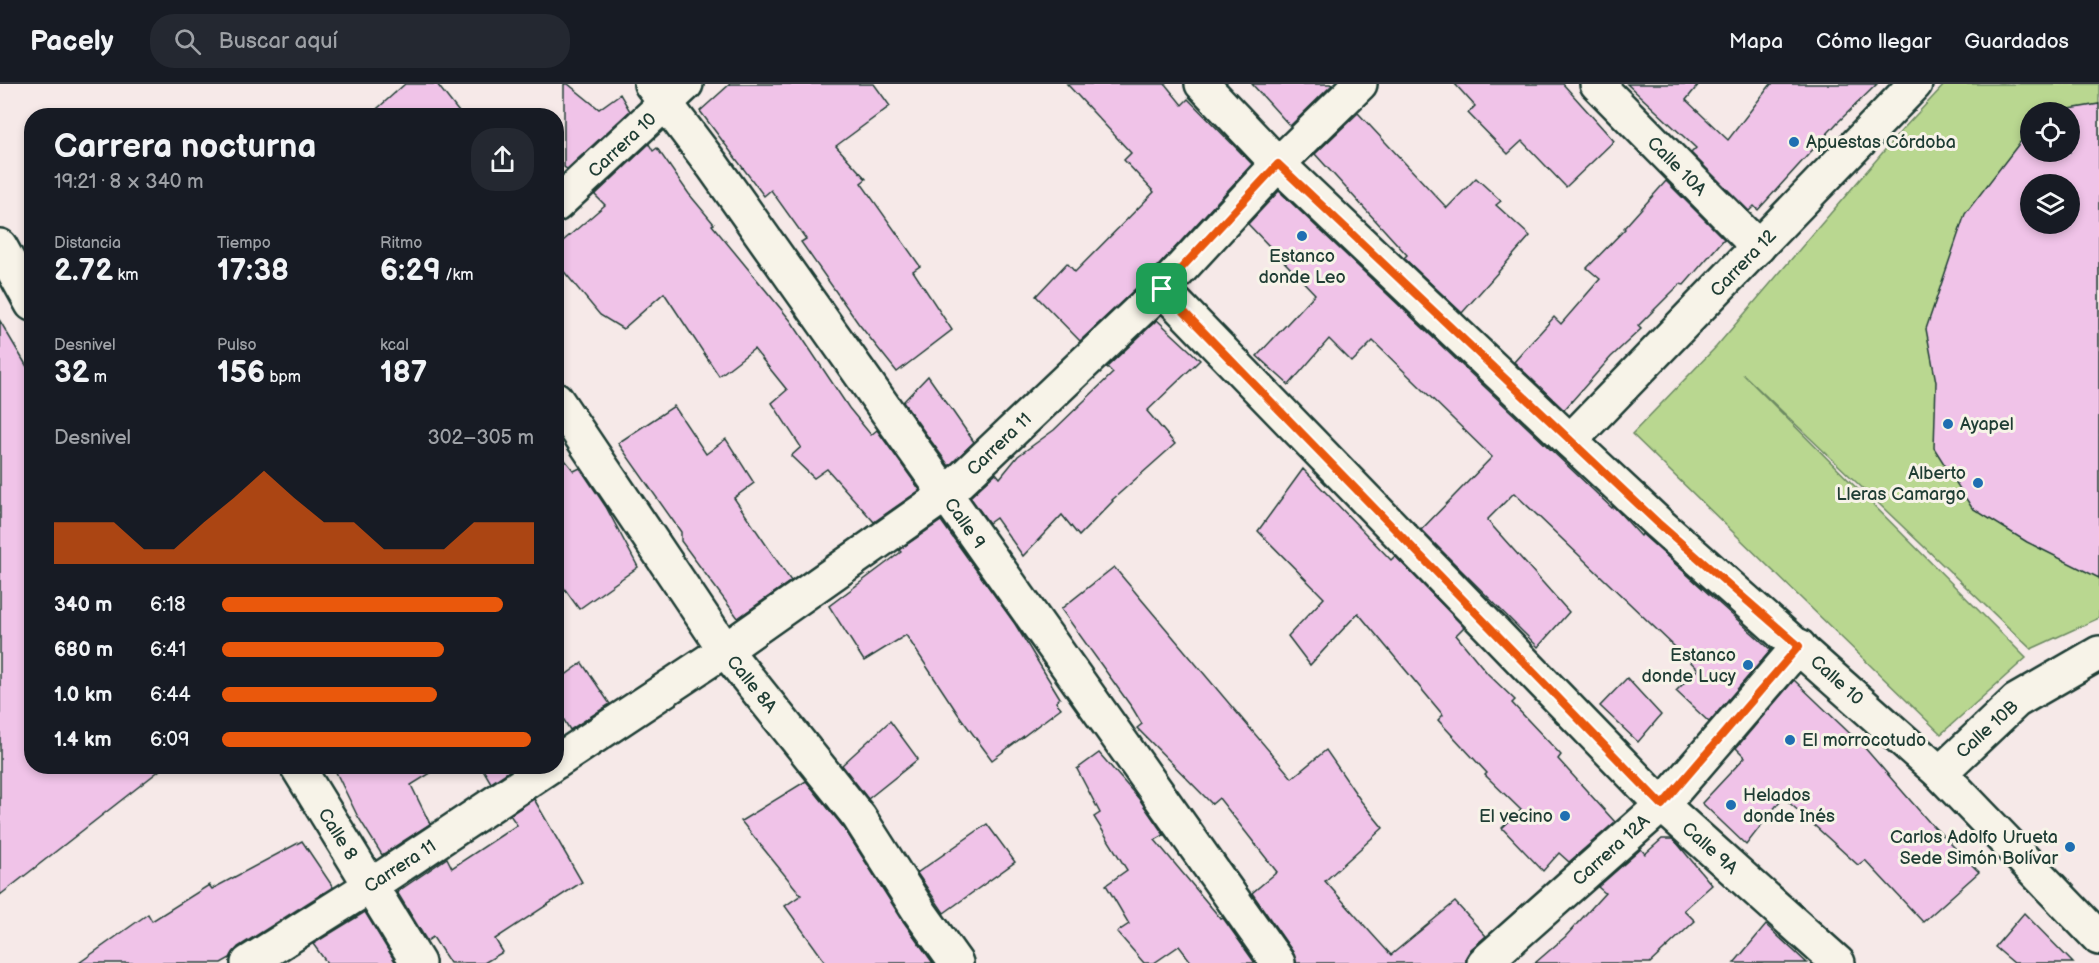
<!DOCTYPE html>
<html lang="es">
<meta charset="utf-8">
<style>
body{margin:0;font-family:"Balsamiq Sans",sans-serif;background:#242831;color:#f1f3f6;height:100vh;display:flex;flex-direction:column;font-size:22px;white-space:nowrap}
*{box-sizing:border-box;margin:0}
p{font-size:20px;color:#9ea1a6}
.icon{flex:none;width:33px;height:33px;fill:none;stroke:currentColor;stroke-width:2;stroke-linecap:round;stroke-linejoin:round}
.map{position:relative;flex:1;overflow:hidden}
.side{position:absolute;left:24px;top:24px;width:540px;height:666px;display:flex;flex-direction:column;background:#171b24;border-radius:24px;box-shadow:0 3px 9px #0003}
.side>*{flex:none}
.controls{position:absolute;left:2020px;top:18px;display:grid;gap:12px}
.controls a{display:grid;place-items:center;width:60px;height:60px;border-radius:50%;background:#171b24;box-shadow:0 3px 9px #0003;font-size:30px}
.pin{position:absolute;display:grid;place-items:center;width:51px;height:51px;color:#fff;margin:-26px;border-radius:12px;box-shadow:0 3px 9px #0006}
.round{display:grid;place-items:center;flex:none;width:63px;height:63px;border-radius:24px;background:#242831}
.head{display:flex;align-items:center;justify-content:space-between;height:102px;padding:0 30px}
h1{font-size:33px;font-weight:700;line-height:45px}
.stats{display:grid;grid-template-columns:repeat(3,1fr);gap:9px;height:102px;padding:6px 30px}
.stats div{display:grid;align-content:center}
.stats b{font-size:30px;font-weight:700}
.stats small{font-size:16px;font-weight:400}
.stats p{font-size:16px}
.chart{height:168px;padding:12px 30px}
.chart p{display:flex;justify-content:space-between}
.chart svg{width:100%;height:108px;margin-top:6px;fill:#ea580c;opacity:.7}
ul{padding:0 30px;list-style:none;font-size:20px}
li{display:grid;grid-template-columns:96px 72px 1fr;align-items:center;height:45px}
li i{height:15px;border-radius:8px;background:#ea580c}
header{display:flex;align-items:center;gap:36px;box-sizing:border-box;height:84px;padding:0 30px;background:#171b24;border-bottom:2px solid #363941}
header strong{font-size:28px}
nav{display:flex;gap:33px;margin-inline-start:auto;font-size:21px}
.search{width:420px;height:54px;background:#242831;display:flex;align-items:center;gap:15px;box-sizing:border-box;padding:0 21px;border-radius:24px;color:#9ea1a6;font-size:22px}
.map>svg:first-child{display:block}
.green{fill:#b9d790;stroke:#6c8a62;stroke-width:1.5;fill-rule:evenodd}
.building{fill:#f0c3e8;stroke:#1f3d34;stroke-width:1.5;fill-rule:evenodd}
.lines{fill:none;stroke-linecap:round;stroke-linejoin:round}
.minor-casing{stroke:#1f3d34;stroke-width:38}
.minor{stroke:#f7f3e8;stroke-width:33}
.route-casing{stroke:#fff;stroke-width:12}
.route{stroke:#ea580c;stroke-width:8}
.poi-dot{fill:#1f6fb2;stroke:#f7f3e8;stroke-width:2}
.labels{text-anchor:middle;stroke-width:6;stroke-linejoin:round;paint-order:stroke}
.poi-label{font-size:18px;fill:#1f3d34;stroke:#f7f3e8;text-anchor:start}
.street-label{font-size:18px;fill:#1f3d34;stroke:#f7f3e8}
</style>
<header>
<strong>Pacely</strong>
<div class="search"><svg class="icon" aria-label="search" viewBox="0 0 24 24"><circle cx="10" cy="10" r="6"/><path d="M15 15l6 6"/></svg>Buscar aquí</div>
<nav><a>Mapa</a><a>Cómo llegar</a><a>Guardados</a></nav>
</header>
<div class="map">
<svg width="2099" height="879" viewBox="0 0 2099 879">
<rect width="100%" height="100%" fill="#f6e9e8"/>
<filter id="ink" filterUnits="userSpaceOnUse"><feTurbulence type="fractalNoise" baseFrequency=".0167" numOctaves="2"/><feDisplacementMap in="SourceGraphic" scale="12" xChannelSelector="R" yChannelSelector="G"/><feConvolveMatrix kernelMatrix="1 2 1 2 8 2 1 2 1" color-interpolation-filters="sRGB"/></filter>
<g filter="url(#ink)">
<path class="green" d="M1945,0H2099V534L2031,565L1743,290L2026,574L1941,650L1632,350L1716,263L1902,46ZM2031,28H2070V68H2031ZM2031,100H2070V140H2031Z"/>
<g class="building">
<path d="M405,0H437L462,32H369Z"/>
<path d="M564,0H568L599,25L620,10L630,27L567,85L564,83Z"/>
<path d="M730,0H874L890,22L836,62L866,95L861,99L920,182L913,187L952,246L897,288L858,239L801,158L806,155L771,106L764,112L700,27Z"/>
<path d="M1067,0H1165L1182,21L1188,15L1252,80L1149,192L1080,257L1036,212L1067,179L1075,188L1154,108L1124,76L1131,69Z"/>
<path d="M1252,0H1330L1332,1L1290,42Z"/>
<path d="M1455,0H1563L1614,57L1566,103L1522,57L1508,70L1468,29L1475,22Z"/>
<path d="M1627,0H1699L1686,16L1728,56L1771,0H1877L1837,39L1758,126L1754,122L1749,127L1691,69L1696,64Z"/>
<path d="M2099,20V494L2027,458L1972,424L1934,364L1936,298L1926,245L1965,130L2031,44V68H2070V28H2052ZM2031,100H2070V140H2031Z"/>
<path d="M1358,29L1447,124L1476,94L1501,117L1496,121L1530,152L1462,229L1404,174L1407,171L1315,70Z"/>
<path d="M649,60L653,67L657,64L689,110L714,140L712,141L791,237L849,324L871,351L877,346L920,406L874,438L827,385L814,394L791,372L801,363L772,319L787,306L754,265L719,292L664,209L623,245L600,231L556,178V163L605,121L595,111Z"/>
<path d="M1666,97L1724,155L1684,201L1680,200L1638,242L1641,245L1611,273L1564,326L1514,278L1554,233L1561,240L1600,195L1587,184L1625,145L1624,144Z"/>
<path d="M1279,107L1612,424L1613,422L1616,425L1641,452L1642,450L1771,566L1709,638L1676,607L1698,585L1514,409L1487,436L1569,528L1538,563L1421,446L1492,373L1373,257L1352,278L1329,255L1289,301L1257,272L1315,210L1248,140Z"/>
<path d="M1157,236L1200,276L1147,327L1175,360L1112,416L1113,417L1079,452L1062,431L1023,472L996,434L989,439L970,413L996,389L1000,394L1018,372L1054,346L1113,289L1107,283Z"/>
<path d="M0,237L32,291V682H165L0,811Z"/>
<path d="M928,292L974,358L949,382L903,318Z"/>
<path d="M674,322L706,370L726,355L754,399L734,414L791,497L738,534L681,457V448L618,359Z"/>
<path d="M556,365L574,387L580,384L606,423L638,483L579,525L556,493Z"/>
<path d="M1303,385L1391,476L1395,472L1464,543L1456,551L1488,590L1515,616L1512,619L1561,671L1558,675L1615,738L1569,778L1559,769L1543,787L1502,744L1521,726L1485,691L1487,689L1438,636L1443,631L1358,529L1310,581L1288,552L1324,514L1258,447Z"/>
<path d="M941,437L1015,540L1060,614L1056,618L1061,624L992,676L958,630L906,551L864,577L829,522L901,468L899,466Z"/>
<path d="M1114,483L1292,694L1326,666L1361,717L1383,744L1325,797L1371,849L1391,871L1455,818L1486,852L1471,865L1466,873V879H1296L1293,868L1252,809L1277,788L1219,714L1212,720L1137,644L1142,640L1133,625L1061,525Z"/>
<path d="M582,579L610,620L570,646L556,623V598Z"/>
<path d="M1627,594L1661,631L1638,658L1600,622Z"/>
<path d="M1794,596L1864,663L1929,738L1979,788L1923,838L1865,776L1858,781L1783,713L1746,761L1702,719L1745,673L1736,664Z"/>
<path d="M890,637L918,675L868,715L842,681Z"/>
<path d="M1099,669L1140,716L1164,751L1155,756L1221,835L1223,834L1255,879H1192L1179,862L1154,879H1144L1117,848L1129,840L1106,801L1127,786L1094,733L1100,729L1077,685Z"/>
<path d="M333,682H442L411,701L430,740L382,771L357,731Z"/>
<path d="M481,682H515V683L491,699Z"/>
<path d="M806,697L844,744L903,837L933,879H826L785,822L801,811L741,737Z"/>
<path d="M534,715L582,798L495,855L503,868L484,879H450L433,853L427,857L397,808L447,774L452,784L517,741L510,731Z"/>
<path d="M987,740L1015,778L944,829L917,789Z"/>
<path d="M1662,755H1672L1676,758L1712,801L1684,826L1695,837L1650,879H1535L1565,853L1605,809L1598,803L1641,765L1645,770Z"/>
<path d="M302,757L333,803L238,863L230,874L221,879H79L148,830L152,837L209,801L212,805Z"/>
<path d="M365,828L396,879H327L313,860Z"/>
<path d="M2024,829L2073,879H2014L1995,863Z"/>
<path d="M1766,841L1807,879H1734Z"/>
</g>
<g class="lines">
<g class="minor-casing">
<g id="minor">
<path d="M651,0L713,82L1278,879"/>
<path d="M1202,0L1278,80L1570,357L1658,439L1940,689L2099,854"/>
<path d="M1597,0L1758,163"/>
<path d="M556,121L686,0"/>
<path d="M0,162L32,220"/>
<path d="M1162,205L1662,721L1838,879"/>
<path d="M556,315L725,566L859,733L919,827L956,879"/>
<path d="M1570,357L1915,0"/>
<path d="M556,678L725,566L945,411L1162,205L1278,80L1360,0"/>
<path d="M297,682L418,879"/>
<path d="M1940,689L2016,617L2099,569"/>
<path d="M248,879L370,802L550,682"/>
<path d="M1484,879L1662,721L1799,562"/>
</g>
</g>
<use href="#minor" class="minor"/>
</g>
</g>
<g class="lines" filter="url(#ink)">
<g class="route-casing">
<path id="route" d="M1278,80L1658,439L1799,562L1662,721L1162,205Z"/>
</g>
<use href="#route" class="route"/>
</g>
<g class="poi-dot">
<circle cx="1794" cy="58" r="6"/>
<circle cx="1302" cy="152" r="6"/>
<circle cx="1948" cy="340" r="6"/>
<circle cx="1978" cy="399" r="6"/>
<circle cx="1748" cy="581" r="6"/>
<circle cx="1790" cy="656" r="6"/>
<circle cx="1731" cy="721" r="6"/>
<circle cx="1565" cy="732" r="6"/>
<circle cx="2070" cy="763" r="6"/>
</g>
<g class="labels">
<g class="poi-label">
<text x="1806" y="64">Apuestas Córdoba</text>
<text x="1302" y="178" text-anchor="middle">Estanco<tspan x="1302" dy="21">donde Leo</tspan></text>
<text x="1960" y="346">Ayapel</text>
<text x="1966" y="395" text-anchor="end">Alberto<tspan x="1966" dy="21">Lleras Camargo</tspan></text>
<text x="1736" y="577" text-anchor="end">Estanco<tspan x="1736" dy="21">donde Lucy</tspan></text>
<text x="1802" y="662">El morrocotudo</text>
<text x="1743" y="717">Helados<tspan x="1743" dy="21">donde Inés</tspan></text>
<text x="1553" y="738" text-anchor="end">El vecino</text>
<text x="2058" y="759" text-anchor="end">Carlos Adolfo Urueta<tspan x="2058" dy="21">Sede Simón Bolívar</tspan></text>
</g>
<g class="street-label">
<text transform="translate(622 61) rotate(-43)" y="6">Carrera 10</text>
<text transform="translate(1677 82) rotate(45)" y="6">Calle 10A</text>
<text transform="translate(1743 179) rotate(-46)" y="6">Carrera 12</text>
<text transform="translate(999 360) rotate(-44)" y="6">Carrera 11</text>
<text transform="translate(965 439) rotate(55)" y="6">Calle 9</text>
<text transform="translate(1837 596) rotate(42)" y="6">Calle 10</text>
<text transform="translate(752 600) rotate(51)" y="6">Calle 8A</text>
<text transform="translate(1987 645) rotate(-42)" y="6">Calle 10B</text>
<text transform="translate(338 750) rotate(58)" y="6">Calle 8</text>
<text transform="translate(1710 764) rotate(42)" y="6">Calle 9A</text>
<text transform="translate(1611 766) rotate(-42)" y="6">Carrera 12A</text>
<text transform="translate(400 782) rotate(-33)" y="6">Carrera 11</text>
</g>
</g>
</svg>
<div class="controls">
<a><svg class="icon" aria-label="locate" viewBox="0 0 24 24"><circle cx="12" cy="12" r="6"/><path d="M12 2v4M12 18v4M2 12h4M18 12h4"/></svg></a>
<a><svg class="icon" aria-label="layers" viewBox="0 0 24 24"><path d="M12 4l9 5-9 5-9-5zM3 14l9 5 9-5"/></svg></a>
</div>
<div class="pin" style="left:1162px;top:205px;background:#1e9e55"><svg class="icon" aria-label="arrive" viewBox="0 0 24 24"><path d="M6 21V4h12l-3 4 3 4H6"/></svg></div>
<section class="side">
<div class="head"><div><h1>Carrera nocturna</h1><p>19:21 · 8 × 340 m</p></div><a class="round"><svg class="icon" aria-label="share" viewBox="0 0 24 24"><path d="M12 15V3M7 8l5-5 5 5M5 13v7h14v-7"/></svg></a></div>
<div class="stats">
<div><p>Distancia</p><b>2.72<small> km</small></b></div>
<div><p>Tiempo</p><b>17:38</b></div>
<div><p>Ritmo</p><b>6:29<small> /km</small></b></div>
</div>
<div class="stats">
<div><p>Desnivel</p><b>32<small> m</small></b></div>
<div><p>Pulso</p><b>156<small> bpm</small></b></div>
<div><p>kcal</p><b>187</b></div>
</div>
<div class="chart"><p><span>Desnivel</span>302–305 m</p>
<svg viewBox="0 0 160 44" preserveAspectRatio="none"><path d="M0 44V27L10 27L20 27L30 38L40 38L50 27L60 17L70 6L80 17L90 27L100 27L110 38L120 38L130 38L140 27L150 27L160 27V44z"/></svg>
</div>
<ul>
<li><b>340 m</b>6:18<i style="width:90%"></i></li>
<li><b>680 m</b>6:41<i style="width:71%"></i></li>
<li><b>1.0 km</b>6:44<i style="width:69%"></i></li>
<li><b>1.4 km</b>6:09<i style="width:99%"></i></li>
</ul>
</section>
</div>
